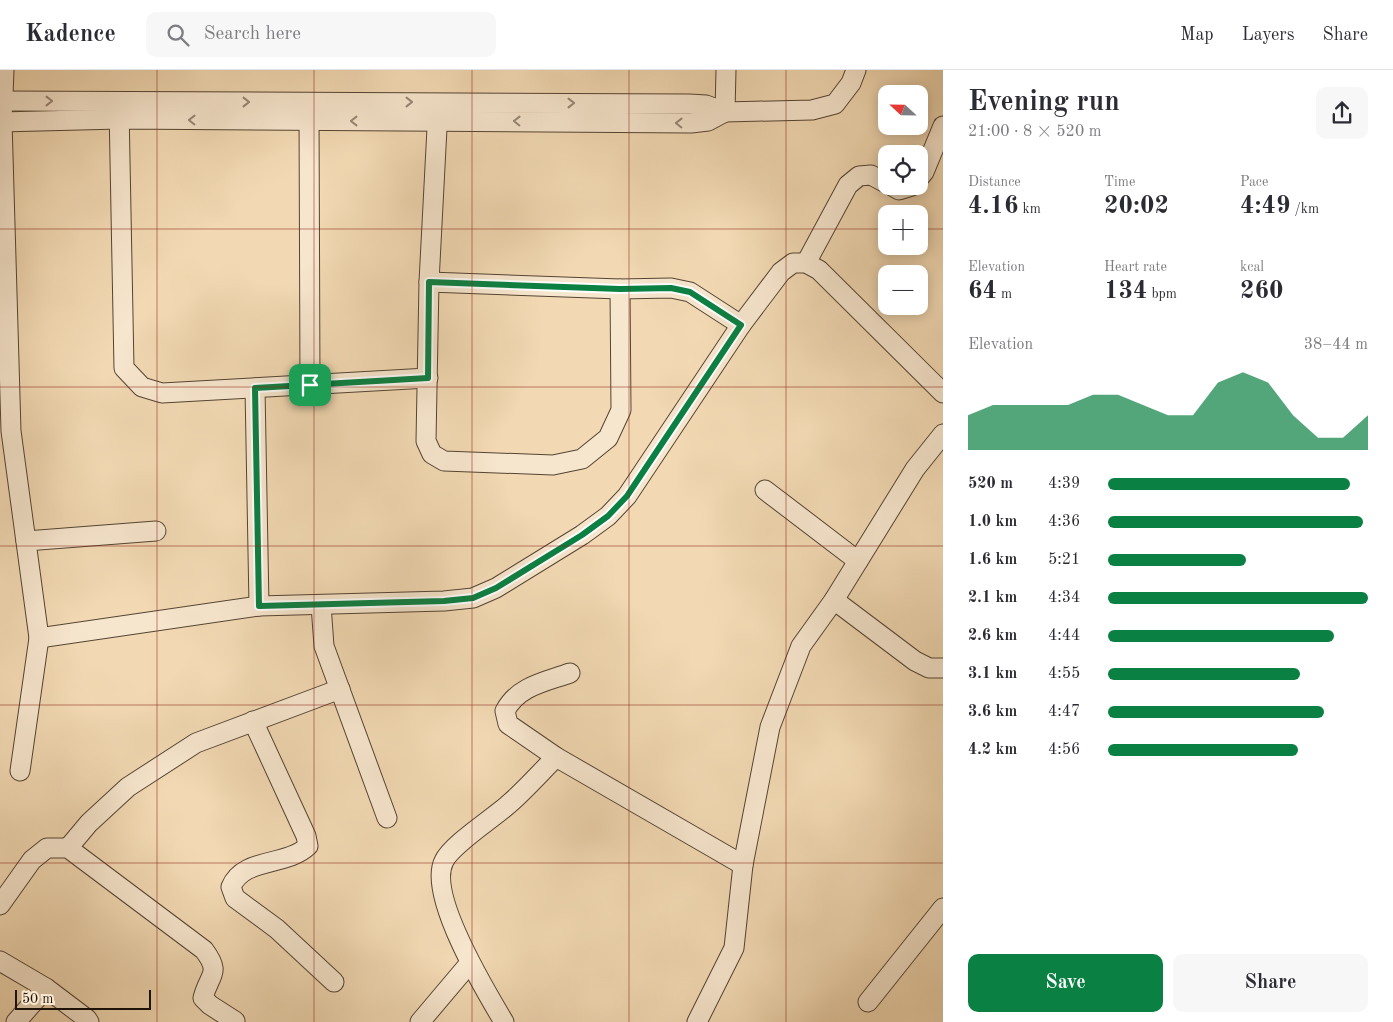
<!DOCTYPE html>
<meta charset="utf-8">
<style>
body{margin:0;font-family:"Old Standard TT",serif;background:#f7f7f7;color:#2b2b33;height:100vh;display:flex;flex-direction:column;font-size:19px;white-space:nowrap}
*{box-sizing:border-box;margin:0}
p{font-size:16px;color:#7c7c81}
.icon{flex:none;width:28px;height:28px;fill:none;stroke:currentColor;stroke-width:2;stroke-linecap:round;stroke-linejoin:round}
.map{position:relative;flex:1;overflow:hidden}
.details{display:flex;flex-direction:column;background:#fff;width:450px}
.details>*{flex:none}
.needle{width:32px;rotate:292deg}
.buttons{position:absolute;left:878px;top:15px;display:grid;gap:10px}
.buttons a{display:grid;place-items:center;width:50px;height:50px;border-radius:10px;background:#fff;box-shadow:0 2px 12px #0003;font-size:25px}
.scale{position:absolute;left:15px;bottom:12px;width:136px;box-sizing:border-box;padding-left:5px;border:2px solid #201308;border-top:0;font-size:14px;line-height:18px;white-space:nowrap;color:#201308;-webkit-text-stroke:4px #f7e6ce;paint-order:stroke}
.pin{position:absolute;display:grid;place-items:center;width:42px;height:42px;color:#fff;margin:-21px;border-radius:10px;box-shadow:0 2px 8px #0006}
.round{display:grid;place-items:center;flex:none;width:52px;height:52px;border-radius:10px;background:#f7f7f7}
.headline{display:flex;align-items:center;justify-content:space-between;height:85px;padding:0 25px}
h1{font-size:28px;font-weight:600;line-height:38px}
.figures{display:grid;grid-template-columns:repeat(3,1fr);gap:8px;height:85px;padding:5px 25px}
.figures div{display:grid;align-content:center}
.figures b{font-size:25px;font-weight:600}
.figures small{font-size:14px;font-weight:400}
.figures p{font-size:14px}
.chart{height:140px;padding:10px 25px}
.chart p{display:flex;justify-content:space-between}
.chart svg{width:100%;height:90px;margin-top:5px;fill:#0b8043;opacity:.7}
.action{display:flex;gap:10px;margin-top:auto;padding:10px 25px}
.action a{flex:1;height:58px;border-radius:10px;background:#0b8043;color:#fff;font-size:20px;font-weight:600;line-height:58px;text-align:center}
.action a+a{background:#f7f7f7;color:#2b2b33}
ul{padding:0 25px;list-style:none;font-size:16px}
li{display:grid;grid-template-columns:80px 60px 1fr;align-items:center;height:38px}
li i{height:12px;border-radius:6px;background:#0b8043}
header{display:flex;align-items:center;gap:30px;box-sizing:border-box;height:70px;padding:0 25px;background:#fff;border-bottom:1px solid #e1e1e2}
header strong{font-size:24px}
nav{display:flex;gap:28px;margin-inline-start:auto;font-size:18px}
.search{width:350px;height:45px;background:#f7f7f7;display:flex;align-items:center;gap:12px;box-sizing:border-box;padding:0 18px;border-radius:10px;color:#7c7c81;font-size:19px}
main{display:flex;flex:1;min-height:0}
.map>svg:first-child{display:block}
.lines{fill:none;stroke-linecap:round;stroke-linejoin:round}
.street-casing{stroke:#544433;stroke-width:21}
.street{stroke:#f7e6ce;stroke-width:19}
.oneway{stroke:#968775}
.route-casing{stroke:#fff;stroke-width:10}
.route{stroke:#0b8043;stroke-width:6}
.grid{fill:none;stroke:#8f2418;stroke-width:1;stroke-opacity:0.55}
</style>
<header>
<strong>Kadence</strong>
<div class="search"><svg class="icon" aria-label="search" viewBox="0 0 24 24"><circle cx="10" cy="10" r="6"/><path d="M15 15l6 6"/></svg>Search here</div>
<nav><a>Map</a><a>Layers</a><a>Share</a></nav>
</header>
<main>
<div class="map">
<svg width="943" height="952" viewBox="0 0 943 952">
<rect width="100%" height="100%" fill="#f2d9b3"/>
<filter id="stains"><feTurbulence type="fractalNoise" baseFrequency=".004" numOctaves="4"/><feColorMatrix values="0 0 0 0 .2 0 0 0 0 .09 0 0 0 0 .02 0 0 0 .5 -.17"/></filter>
<radialGradient id="worn" r=".72"><stop offset=".6" stop-color="#630" stop-opacity="0"/><stop offset="1" stop-color="#630" stop-opacity=".3"/></radialGradient>
<g class="lines">
<g class="street-casing">
<g id="street">
<path d="M4,0L2,51L11,361L39,568L20,701"/>
<path d="M0,31L689,34L706,35L725,42L812,40L835,34L851,13L856,0"/>
<path d="M119,38L124,298L142,317L162,323L428,308"/>
<path d="M309,39L310,315"/>
<path d="M438,39L429,212L426,371L432,384L444,391L553,395L582,389L608,368L621,340L620,219"/>
<path d="M725,42L726,0"/>
<path d="M0,52L120,49L691,53L708,51L725,42"/>
<path d="M919,108L924,102L943,56"/>
<path d="M892,116L899,120L912,116"/>
<path d="M806,193L848,115L859,106L871,105L886,113"/>
<path d="M429,212L620,219L671,218L690,222L741,255"/>
<path d="M255,318L259,536"/>
<path d="M765,420L858,491"/>
<path d="M26,471L156,461"/>
<path d="M834,530L915,591L929,598H943"/>
<path d="M321,535L324,576L387,748"/>
<path d="M39,568L259,536L444,531L473,528L496,518L582,465L608,446L627,426L741,255L781,202L793,193H806L819,200L943,323"/>
<path d="M570,603C545,612 518,616 505,641L508,654L556,687L743,795"/>
<path d="M253,651L306,766L308,776C286,797 243,787 231,817L235,828L277,859L334,912"/>
<path d="M68,778L89,753L128,717L196,673L340,619"/>
<path d="M0,835L32,790L47,778H68L204,880C222,904 209,904 203,928L210,935L235,951"/>
<path d="M0,891L46,918L87,949L89,952"/>
<path d="M868,932L943,838"/>
<path d="M16,952L46,918"/>
<path d="M420,952L469,894"/>
<path d="M504,952C486,922 427,824 444,791C452,774 494,748 510,733C526,719 541,702 556,687"/>
<path d="M697,952L734,878L743,795L770,657L801,576L834,530L915,399L943,364"/>
</g>
</g>
<use href="#street" class="street"/>
</g>
<defs><path id="oneway-chevron" d="M-2-3.5L2.5 0L-2 3.5" fill="none" stroke-width="1.6" stroke-linecap="round" stroke-linejoin="round" transform="scale(1.25)"/></defs>
<g class="oneway">
<use href="#oneway-chevron" transform="translate(49 31)"/>
<use href="#oneway-chevron" transform="translate(246 32)"/>
<use href="#oneway-chevron" transform="translate(409 32)"/>
<use href="#oneway-chevron" transform="translate(571 33)"/>
<use href="#oneway-chevron" transform="translate(192 50) rotate(-179)"/>
<use href="#oneway-chevron" transform="translate(354 51) rotate(180)"/>
<use href="#oneway-chevron" transform="translate(517 51) rotate(-179)"/>
<use href="#oneway-chevron" transform="translate(679 53) rotate(-179)"/>
</g>
<g class="lines">
<g class="route-casing">
<path id="route" d="M429,212L620,219L671,218L690,222L741,255L627,426L608,446L582,465L496,518L473,528L444,531L259,536L255,318L428,308Z"/>
</g>
<use href="#route" class="route"/>
</g>
<path class="grid" d="M157,0V952M314,0V952M472,0V952M629,0V952M786,0V952M0,159H886M919,159H943M0,317H943M0,476H943M0,635H943M0,793H943"/>
<rect width="100%" height="100%" filter="url(#stains)"/>
<rect width="100%" height="100%" fill="url(#worn)"/>
</svg>
<div class="buttons">
<a><svg class="needle" viewBox="-14 -14 28 28"><path d="M0-13l5 13h-10z" fill="#e53935"/><path d="M0 13l5-13h-10z" fill="#7c7c81"/></svg></a>
<a><svg class="icon" aria-label="locate" viewBox="0 0 24 24"><circle cx="12" cy="12" r="6"/><path d="M12 2v4M12 18v4M2 12h4M18 12h4"/></svg></a>
<a>+</a>
<a>−</a>
</div>
<div class="scale">50 m</div>
<div class="pin" style="left:310px;top:315px;background:#1e9e55"><svg class="icon" aria-label="arrive" viewBox="0 0 24 24"><path d="M6 21V4h12l-3 4 3 4H6"/></svg></div>
</div>
<section class="details">
<div class="headline"><div><h1>Evening run</h1><p>21:00 · 8 × 520 m</p></div><a class="round"><svg class="icon" aria-label="share" viewBox="0 0 24 24"><path d="M12 15V3M7 8l5-5 5 5M5 13v7h14v-7"/></svg></a></div>
<div class="figures">
<div><p>Distance</p><b>4.16<small> km</small></b></div>
<div><p>Time</p><b>20:02</b></div>
<div><p>Pace</p><b>4:49<small> /km</small></b></div>
</div>
<div class="figures">
<div><p>Elevation</p><b>64<small> m</small></b></div>
<div><p>Heart rate</p><b>134<small> bpm</small></b></div>
<div><p>kcal</p><b>260</b></div>
</div>
<div class="chart"><p><span>Elevation</span>38–44 m</p>
<svg viewBox="0 0 160 44" preserveAspectRatio="none"><path d="M0 44V27L10 22L20 22L30 22L40 22L50 17L60 17L70 22L80 27L90 27L100 11L110 6L120 11L130 27L140 38L150 38L160 27V44z"/></svg>
</div>
<ul>
<li><b>520 m</b>4:39<i style="width:93%"></i></li>
<li><b>1.0 km</b>4:36<i style="width:98%"></i></li>
<li><b>1.6 km</b>5:21<i style="width:53%"></i></li>
<li><b>2.1 km</b>4:34<i style="width:100%"></i></li>
<li><b>2.6 km</b>4:44<i style="width:87%"></i></li>
<li><b>3.1 km</b>4:55<i style="width:74%"></i></li>
<li><b>3.6 km</b>4:47<i style="width:83%"></i></li>
<li><b>4.2 km</b>4:56<i style="width:73%"></i></li>
</ul>
<div class="action"><a>Save</a><a>Share</a></div>
</section>
</main>
